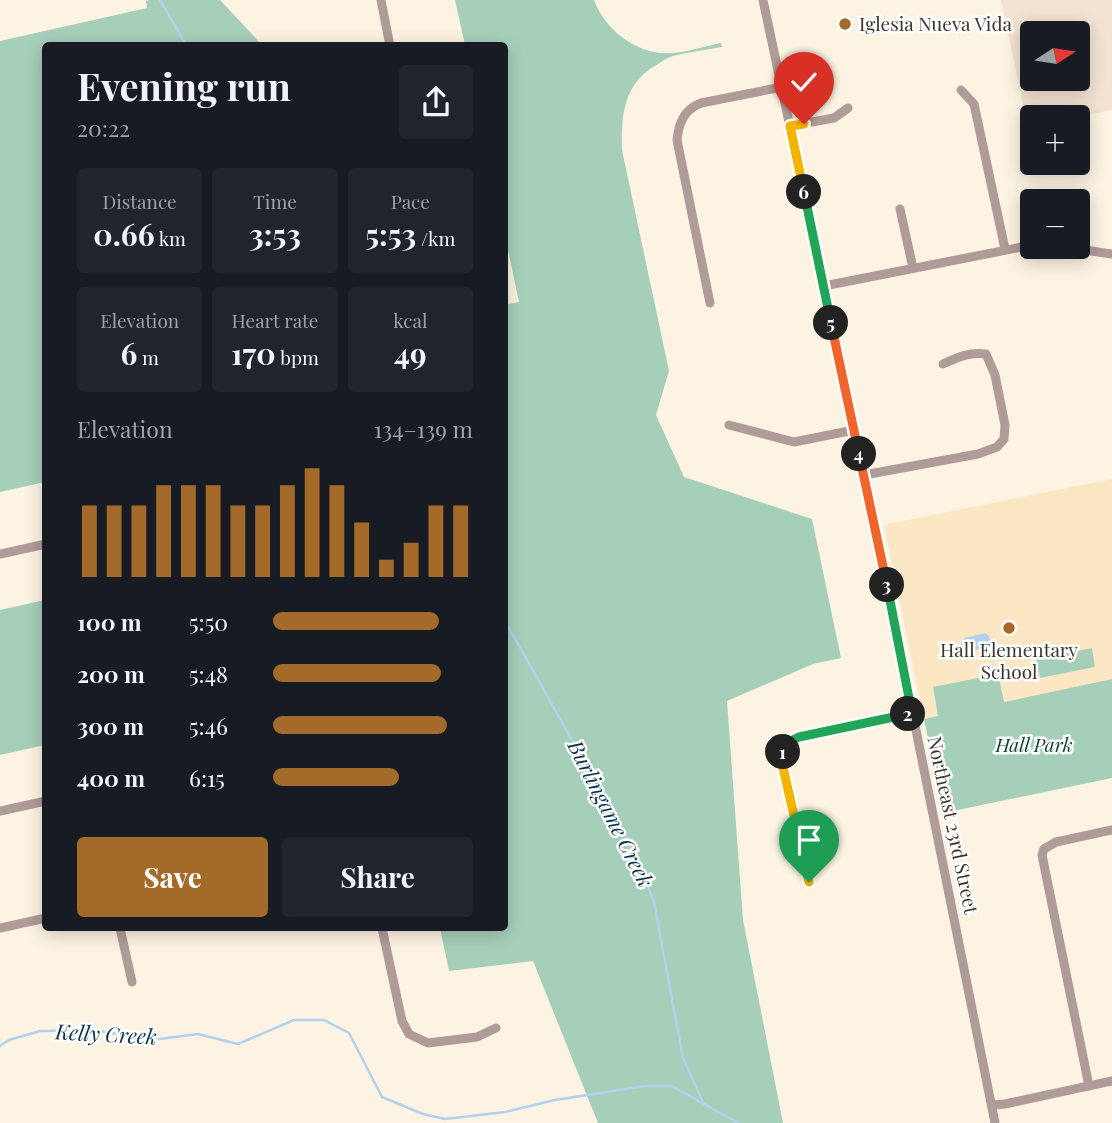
<!DOCTYPE html>
<meta charset="utf-8">
<style>
body{margin:0;font-family:"Playfair Display",serif;background:#20242c;color:#f1f3f6;height:100vh;display:flex;flex-direction:column;font-size:26px;white-space:nowrap}
*{box-sizing:border-box;margin:0}
p{font-size:23px;color:#9ea1a6}
.icon{flex:none;width:38px;height:38px;fill:none;stroke:currentColor;stroke-width:2;stroke-linecap:round;stroke-linejoin:round}
.map{position:relative;flex:1;overflow:hidden}
.details{position:absolute;left:42px;top:42px;width:466px;height:889px;display:flex;flex-direction:column;background:#171b24;border-radius:7px;box-shadow:0 4px 18px #0003}
.details>*{flex:none}
.needle{width:46px;rotate:78deg}
.tools{position:absolute;left:1020px;top:21px;display:grid;gap:14px}
.tools a{display:grid;place-items:center;width:70px;height:70px;border-radius:7px;background:#171b24;box-shadow:0 4px 18px #0003;font-size:35px}
.pin{position:absolute;display:grid;place-items:center;width:60px;height:60px;color:#fff;margin:-72px -30px;border-radius:50% 50% 50% 0;rotate:-45deg;box-shadow:0 0 7px #0007}
.pin .icon{rotate:45deg}
.km{position:absolute;width:35px;height:35px;margin:-18px;border-radius:50%;background:#222;color:#fff;font-size:19px;line-height:35px;text-align:center}
.round{display:grid;place-items:center;flex:none;width:74px;height:74px;border-radius:7px;background:#20242c}
.headline{display:flex;align-items:center;justify-content:space-between;height:119px;padding:0 35px}
h1{font-size:38px;font-weight:700;line-height:52px}
.figures{display:grid;grid-template-columns:repeat(3,1fr);gap:10px;height:119px;padding:7px 35px}
.figures div{display:grid;align-content:center;border-radius:7px;background:#20242c;text-align:center}
.figures b{font-size:30px;font-weight:700}
.figures small{font-size:19px;font-weight:400}
.figures p{font-size:19px}
.chart{height:196px;padding:14px 35px}
.chart p{display:flex;justify-content:space-between}
.chart svg{width:100%;height:126px;margin-top:7px;stroke:#a46a29;stroke-width:6}
.action{display:flex;gap:14px;margin-top:auto;padding:14px 35px}
.action a{flex:1;height:80px;border-radius:7px;background:#a46a29;color:#fff;font-size:28px;font-weight:700;line-height:80px;text-align:center}
.action a+a{background:#20242c;color:#f1f3f6}
ul{padding:0 35px;list-style:none;font-size:23px}
li{display:grid;grid-template-columns:112px 84px 1fr;align-items:center;height:52px}
li i{height:18px;border-radius:9px;background:#a46a29}
.map>svg:first-child{display:block}
.commercial{fill:#f4e3d2;fill-rule:evenodd}
.built{fill:#fce7c4}
.green{fill:#a6cfb9}
.water{fill:#b1d1ef}
.lines{fill:none;stroke-linecap:round;stroke-linejoin:round}
.stream{stroke:#b1d1ef;stroke-width:2.5}
.minor{stroke:#af9b97;stroke-width:9}
.split-1-casing{stroke:#fff;stroke-width:14}
.split-2-casing{stroke:#fff;stroke-width:14}
.split-3-casing{stroke:#fff;stroke-width:14}
.split-4-casing{stroke:#fff;stroke-width:14}
.split-5-casing{stroke:#fff;stroke-width:14}
.split-6-casing{stroke:#fff;stroke-width:14}
.split-7-casing{stroke:#fff;stroke-width:14}
.split-1{stroke:#f5b400;stroke-width:9}
.split-2{stroke:#22a559;stroke-width:9}
.split-3{stroke:#22a559;stroke-width:9}
.split-4{stroke:#f0652b;stroke-width:9}
.split-5{stroke:#f0652b;stroke-width:9}
.split-6{stroke:#22a559;stroke-width:9}
.split-7{stroke:#f5b400;stroke-width:9}
.poi-dot{fill:#a46a29;stroke:#fff;stroke-width:2.5}
.labels{text-anchor:middle;stroke-width:5;stroke-linejoin:round;paint-order:stroke}
.poi-label{font-size:19px;fill:#3c352a;stroke:#fff;text-anchor:start}
.park-label{font-size:19px;font-style:italic;fill:#114731;stroke:#fff}
.street-label{font-size:19px;fill:#3c352a;stroke:#fff}
.water-label{font-size:21px;font-style:italic;fill:#0d3350;stroke:#fff}
</style>
<div class="map">
<svg width="1112" height="1123" viewBox="0 0 1112 1123">
<rect width="100%" height="100%" fill="#fdf3e2"/>
<path class="commercial" d="M1001,0H1112V110L1078,117H1032V127L1028,128ZM1032,33H1078V79H1032Z"/>
<path class="built" d="M1112,479V679L924,719L884,525Z"/>
<g class="green">
<path d="M149,0H220L262,45L46,46L45,482L0,492V41L147,8L146,1Z"/>
<path d="M455,0H594C605,30 638,56 672,53C688,52 705,46 721,43L722,47C706,50 689,52 673,56C666,58 660,63 653,67C623,86 621,118 622,150L669,371L656,415L684,477L812,519L841,658L813,664L727,701L743,920L783,1123H598L533,961L449,971L440,928H504V305L519,302L504,231V46L465,45Z"/>
<path d="M45,600V745L0,755V610Z"/>
<path d="M1092,648L1095,667L1040,678L1036,659Z"/>
<path d="M998,674L1004,702L1112,679V778L943,813L924,719L938,716L933,687Z"/>
</g>
<path class="water" d="M985,633L989,636L991,642L988,647L968,652L963,649L961,642L964,638Z"/>
<g class="lines">
<g class="stream">
<path d="M160,0L187,46"/>
<path d="M504,619L631,845L654,902L683,1058L702,1100"/>
<path d="M0,1046L9,1040L40,1031L94,1030L152,1040L198,1034L238,1044L294,1020H324L349,1033L382,1097L423,1114L445,1119L505,1112L555,1100L645,1086H672L738,1123"/>
</g>
<g class="minor">
<path d="M381,0L390,46"/>
<path d="M763,0L878,541L995,1123"/>
<path d="M961,90L974,104L1005,249"/>
<path d="M790,126L834,118L848,108"/>
<path d="M900,209L913,268"/>
<path d="M1064,247L1112,254"/>
<path d="M824,286L1032,245"/>
<path d="M710,303L677,140C679,122 684,110 701,103L782,87"/>
<path d="M729,425L794,442L854,430"/>
<path d="M864,475L978,454L997,447L1004,439L1005,425L995,375L986,354C969,352 958,357 943,364"/>
<path d="M0,554L46,544"/>
<path d="M0,811L46,801"/>
<path d="M809,882L782,763L787,743L799,737L912,713"/>
<path d="M0,928L46,918"/>
<path d="M120,928L132,982"/>
<path d="M382,928L402,1021L409,1034L428,1043L477,1037L496,1028"/>
<path d="M1089,1086L1042,855L1044,849L1056,842L1112,830"/>
<path d="M992,1105L1005,1104L1112,1081"/>
</g>
</g>
<g class="lines">
<g class="split-1-casing">
<path id="split-1" d="M783,752L782,763L809,882"/>
</g>
<g class="split-2-casing">
<path id="split-2" d="M783,752L787,743L799,737L908,714"/>
</g>
<g class="split-3-casing">
<path id="split-3" d="M887,585L909,698L912,713L908,714"/>
</g>
<g class="split-4-casing">
<path id="split-4" d="M859,454L887,585"/>
</g>
<g class="split-5-casing">
<path id="split-5" d="M831,323L859,454"/>
</g>
<g class="split-6-casing">
<path id="split-6" d="M804,192L831,323"/>
</g>
<g class="split-7-casing">
<path id="split-7" d="M804,192L790,126L804,124"/>
</g>
<use href="#split-1" class="split-1"/>
<use href="#split-2" class="split-2"/>
<use href="#split-3" class="split-3"/>
<use href="#split-4" class="split-4"/>
<use href="#split-5" class="split-5"/>
<use href="#split-6" class="split-6"/>
<use href="#split-7" class="split-7"/>
</g>
<g class="poi-dot">
<circle cx="845" cy="24" r="7"/>
<circle cx="1009" cy="628" r="7"/>
</g>
<g class="labels">
<g class="poi-label">
<text x="859" y="31">Iglesia Nueva Vida</text>
<text x="1009" y="657" text-anchor="middle">Hall Elementary<tspan x="1009" dy="22">School</tspan></text>
</g>
<g class="park-label">
<text x="1034" y="752">Hall Park</text>
</g>
<g class="street-label">
<text transform="translate(953 825) rotate(78)" y="7">Northeast 23rd Street</text>
</g>
<g class="water-label">
<text transform="translate(610 814) rotate(63)" y="7">Burlingame Creek</text>
<text transform="translate(106 1035) rotate(3)" y="7">Kelly Creek</text>
</g>
</g>
</svg>
<div class="tools">
<a><svg class="needle" viewBox="-14 -14 28 28"><path d="M0-13l5 13h-10z" fill="#e53935"/><path d="M0 13l5-13h-10z" fill="#9ea1a6"/></svg></a>
<a>+</a>
<a>−</a>
</div>
<div class="pin" style="left:809px;top:882px;background:#1e9e55"><svg class="icon" aria-label="arrive" viewBox="0 0 24 24"><path d="M6 21V4h12l-3 4 3 4H6"/></svg></div>
<div class="pin" style="left:804px;top:124px;background:#d93025"><svg class="icon" aria-label="check" viewBox="0 0 24 24"><path d="M5 12l5 5 9-10"/></svg></div>
<b class="km" style="left:783px;top:752px">1</b>
<b class="km" style="left:908px;top:714px">2</b>
<b class="km" style="left:887px;top:585px">3</b>
<b class="km" style="left:859px;top:454px">4</b>
<b class="km" style="left:831px;top:323px">5</b>
<b class="km" style="left:804px;top:192px">6</b>
<section class="details">
<div class="headline"><div><h1>Evening run</h1><p>20:22</p></div><a class="round"><svg class="icon" aria-label="share" viewBox="0 0 24 24"><path d="M12 15V3M7 8l5-5 5 5M5 13v7h14v-7"/></svg></a></div>
<div class="figures">
<div><p>Distance</p><b>0.66<small> km</small></b></div>
<div><p>Time</p><b>3:53</b></div>
<div><p>Pace</p><b>5:53<small> /km</small></b></div>
</div>
<div class="figures">
<div><p>Elevation</p><b>6<small> m</small></b></div>
<div><p>Heart rate</p><b>170<small> bpm</small></b></div>
<div><p>kcal</p><b>49</b></div>
</div>
<div class="chart"><p><span>Elevation</span>134–139 m</p>
<svg viewBox="0 0 160 44" preserveAspectRatio="none"><path d="M5 44V19M15 44V19M25 44V19M35 44V12M45 44V12M55 44V12M65 44V19M75 44V19M85 44V12M95 44V6M105 44V12M115 44V25M125 44V38M135 44V32M145 44V19M155 44V19"/></svg>
</div>
<ul>
<li><b>100 m</b>5:50<i style="width:83%"></i></li>
<li><b>200 m</b>5:48<i style="width:84%"></i></li>
<li><b>300 m</b>5:46<i style="width:87%"></i></li>
<li><b>400 m</b>6:15<i style="width:63%"></i></li>
</ul>
<div class="action"><a>Save</a><a>Share</a></div>
</section>
</div>
